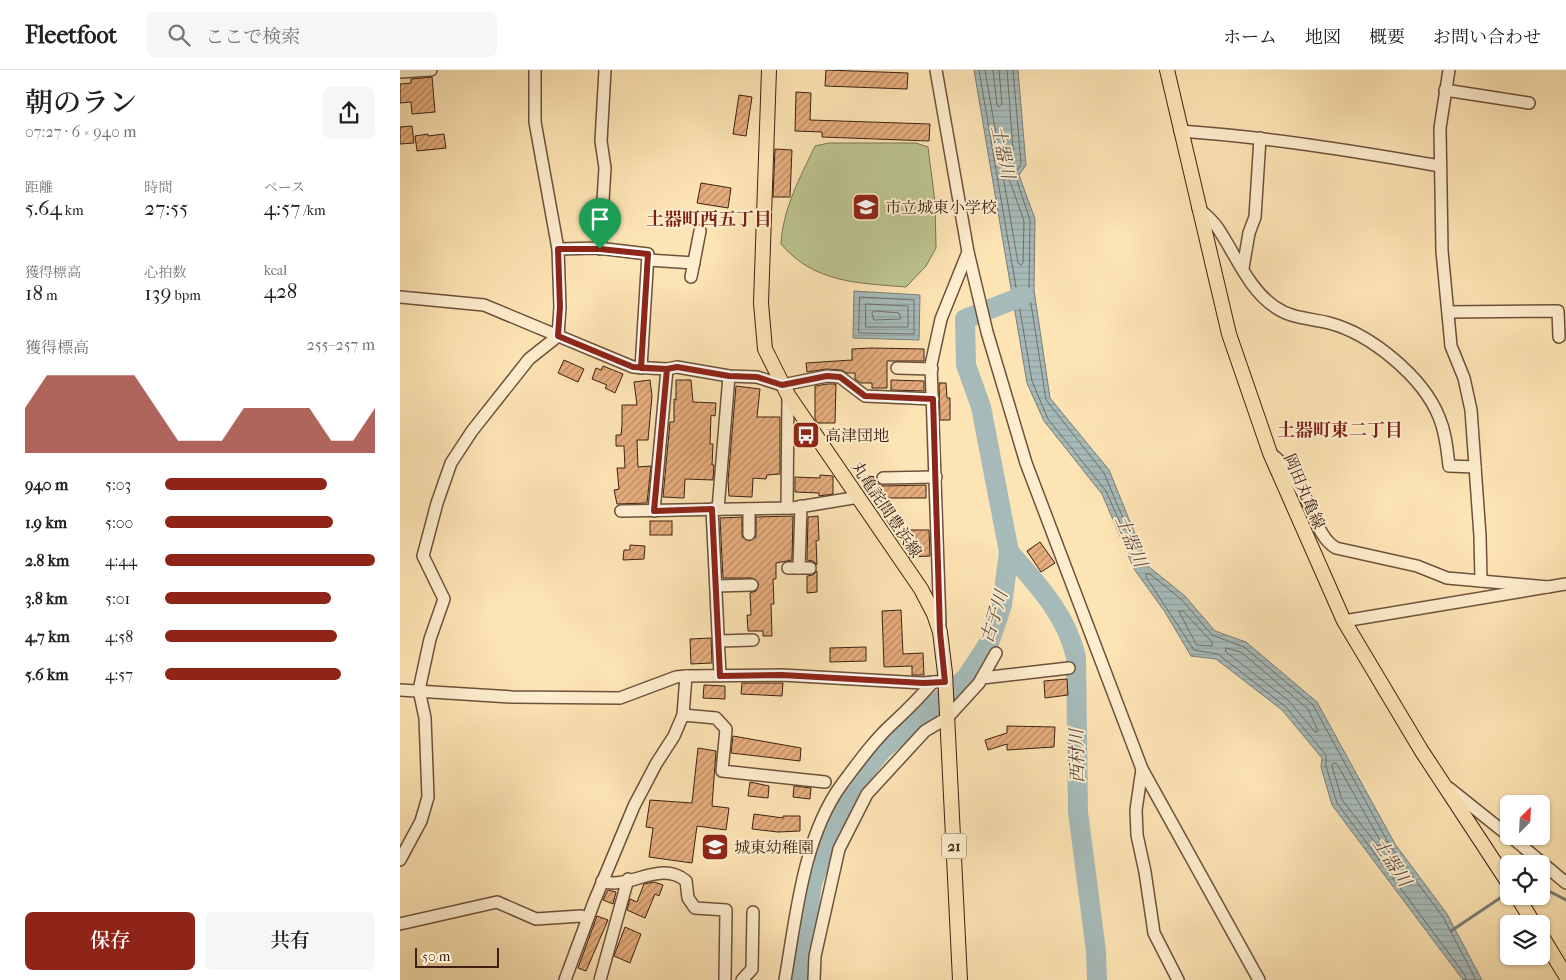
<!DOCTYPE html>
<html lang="ja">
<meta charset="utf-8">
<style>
body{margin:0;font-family:"IM FELL French Canon","Noto Serif JP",serif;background:#f6f6f6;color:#202124;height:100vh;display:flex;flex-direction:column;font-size:19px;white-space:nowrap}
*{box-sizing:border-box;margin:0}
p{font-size:16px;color:#757577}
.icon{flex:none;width:28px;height:28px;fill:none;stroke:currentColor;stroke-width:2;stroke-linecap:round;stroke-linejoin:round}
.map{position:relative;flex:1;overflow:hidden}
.details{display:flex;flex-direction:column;background:#fff;width:400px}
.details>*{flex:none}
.needle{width:32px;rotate:24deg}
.buttons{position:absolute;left:1100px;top:725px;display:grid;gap:10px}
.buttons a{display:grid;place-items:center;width:50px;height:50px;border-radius:8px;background:#fff;box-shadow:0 1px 4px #0004;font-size:25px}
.scale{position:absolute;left:15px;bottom:12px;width:84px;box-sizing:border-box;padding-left:5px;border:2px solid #3d2013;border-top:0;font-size:14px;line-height:18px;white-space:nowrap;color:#3d2013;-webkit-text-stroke:4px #feedce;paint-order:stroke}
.pin{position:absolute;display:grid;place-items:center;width:42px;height:42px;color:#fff;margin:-51px -21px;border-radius:50% 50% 50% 0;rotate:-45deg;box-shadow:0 0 5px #0007}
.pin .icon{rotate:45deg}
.round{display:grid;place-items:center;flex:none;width:52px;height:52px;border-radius:8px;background:#f6f6f6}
.headline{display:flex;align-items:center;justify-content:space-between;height:85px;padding:0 25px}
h1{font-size:28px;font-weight:600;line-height:38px}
.stats{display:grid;grid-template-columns:repeat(3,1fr);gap:8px;height:85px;padding:5px 25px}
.stats div{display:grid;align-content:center}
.stats b{font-size:21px;font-weight:600}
.stats small{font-size:14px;font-weight:400}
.stats p{font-size:14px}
.chart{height:140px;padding:10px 25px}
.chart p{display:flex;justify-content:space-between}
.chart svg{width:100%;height:90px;margin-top:5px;fill:#8f2418;opacity:.7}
.primary-button{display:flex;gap:10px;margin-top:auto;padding:10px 25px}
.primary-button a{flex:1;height:58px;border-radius:8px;background:#8f2418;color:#fff;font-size:20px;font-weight:600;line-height:58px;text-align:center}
.primary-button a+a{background:#f6f6f6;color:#202124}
ul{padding:0 25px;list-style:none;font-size:16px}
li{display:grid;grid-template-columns:80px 60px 1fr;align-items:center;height:38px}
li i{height:12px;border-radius:6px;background:#8f2418}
header{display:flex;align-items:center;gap:30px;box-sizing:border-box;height:70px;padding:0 25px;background:#fff;border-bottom:1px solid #e0e0e0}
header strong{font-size:24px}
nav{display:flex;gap:28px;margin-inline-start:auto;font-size:18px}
.search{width:350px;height:45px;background:#f6f6f6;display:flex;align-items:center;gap:12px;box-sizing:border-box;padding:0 18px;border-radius:8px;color:#757577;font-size:19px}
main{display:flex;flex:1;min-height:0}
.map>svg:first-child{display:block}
.garden{fill:#bcc590;stroke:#7c7252}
.water{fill:url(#water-rules);stroke:#7c7d77}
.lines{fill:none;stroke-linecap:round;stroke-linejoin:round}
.shore{stroke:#726e66;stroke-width:1}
.stream{stroke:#7c7d77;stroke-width:3}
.river{stroke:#a6bbb9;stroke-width:20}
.building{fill:url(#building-hatch);stroke:#3d2013}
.minor-casing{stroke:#6d513b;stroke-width:14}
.major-casing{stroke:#3d2013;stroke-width:16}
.minor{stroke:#feedce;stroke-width:11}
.major{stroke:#fde4b4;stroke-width:14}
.route-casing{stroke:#fff;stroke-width:10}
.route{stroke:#8f2418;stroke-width:6}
.labels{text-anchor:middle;stroke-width:4;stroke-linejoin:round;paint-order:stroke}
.shield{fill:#feedce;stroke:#775e4b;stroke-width:1}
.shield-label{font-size:15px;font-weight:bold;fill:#3d2013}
.poi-label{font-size:16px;fill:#3d2013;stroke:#feedce;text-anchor:start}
.street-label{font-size:16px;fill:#3d2013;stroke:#feedce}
.water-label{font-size:18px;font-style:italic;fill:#5c4e45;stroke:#feedce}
.neighbourhood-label{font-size:18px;font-weight:bold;fill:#7a1f14;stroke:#feedce}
</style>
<header>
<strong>Fleetfoot</strong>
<div class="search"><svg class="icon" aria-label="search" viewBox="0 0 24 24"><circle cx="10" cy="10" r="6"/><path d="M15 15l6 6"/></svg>ここで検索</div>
<nav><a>ホーム</a><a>地図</a><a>概要</a><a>お問い合わせ</a></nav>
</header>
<main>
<section class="details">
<div class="headline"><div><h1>朝のラン</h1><p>07:27 · 6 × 940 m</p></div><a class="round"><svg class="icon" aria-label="share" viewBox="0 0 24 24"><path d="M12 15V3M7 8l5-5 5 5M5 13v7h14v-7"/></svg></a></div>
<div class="stats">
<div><p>距離</p><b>5.64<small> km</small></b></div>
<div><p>時間</p><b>27:55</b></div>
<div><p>ペース</p><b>4:57<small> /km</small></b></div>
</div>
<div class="stats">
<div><p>獲得標高</p><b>18<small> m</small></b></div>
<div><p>心拍数</p><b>139<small> bpm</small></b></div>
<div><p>kcal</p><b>428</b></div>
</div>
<div class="chart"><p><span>獲得標高</span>255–257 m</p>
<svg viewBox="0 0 160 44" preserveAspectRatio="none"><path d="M0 44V22L10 6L20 6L30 6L40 6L50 6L60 22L70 38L80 38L90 38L100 22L110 22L120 22L130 22L140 38L150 38L160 22V44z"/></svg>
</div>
<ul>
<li><b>940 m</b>5:03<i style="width:77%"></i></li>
<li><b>1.9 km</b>5:00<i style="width:80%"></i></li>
<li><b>2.8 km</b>4:44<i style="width:100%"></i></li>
<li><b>3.8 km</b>5:01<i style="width:79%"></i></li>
<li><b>4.7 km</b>4:58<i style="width:82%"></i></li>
<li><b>5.6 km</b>4:57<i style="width:84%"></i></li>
</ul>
<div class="primary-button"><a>保存</a><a>共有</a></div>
</section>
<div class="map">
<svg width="1166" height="910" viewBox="0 0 1166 910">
<defs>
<pattern id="water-rules" width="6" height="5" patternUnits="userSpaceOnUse" patternTransform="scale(1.25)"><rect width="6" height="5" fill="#a6bbb9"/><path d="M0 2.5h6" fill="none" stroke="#90a09e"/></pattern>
<pattern id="building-hatch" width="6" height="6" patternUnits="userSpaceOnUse" patternTransform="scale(1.25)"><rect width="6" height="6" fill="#e6ad7d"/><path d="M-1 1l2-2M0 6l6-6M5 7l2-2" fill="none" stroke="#bc8c65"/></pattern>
</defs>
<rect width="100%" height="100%" fill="#fde4b4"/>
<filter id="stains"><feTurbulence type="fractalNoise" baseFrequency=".004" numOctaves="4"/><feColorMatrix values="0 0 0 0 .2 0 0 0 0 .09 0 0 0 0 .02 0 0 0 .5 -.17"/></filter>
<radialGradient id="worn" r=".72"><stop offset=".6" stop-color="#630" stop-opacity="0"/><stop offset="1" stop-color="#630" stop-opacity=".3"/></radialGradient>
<path class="garden" d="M429,73H516L528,77L535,132L536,178L526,196L506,217C458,213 414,213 381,174C383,138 400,108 415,76Z"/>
<g class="water">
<path d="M574,0H618L626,95L619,105L635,149L634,220L650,328L709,400L748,496L785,526L815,561L846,572L917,632L995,774L1047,844L1082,910H1063L932,735L921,697L922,688L882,640L816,589L791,586L765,542L734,499L702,424L644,351L627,313Z"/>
<path d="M454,221L520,225L519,270L453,268Z"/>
</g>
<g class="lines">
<g class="shore">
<path d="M579,0L632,311L648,349L706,421L721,455L723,457L725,453L704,403L646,330L629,221L630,150L615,105L621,93L613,0"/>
<path d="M585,0L618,193L621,195L623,193L624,151L608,106L614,92L607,0"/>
<path d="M593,0L597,35L599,37L602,34L599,0"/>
<path d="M460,227L514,230V264L459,263Z"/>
<path d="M466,234L508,236V257H466Z"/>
<path d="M474,241L499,243L501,249L474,250L472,244Z"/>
<path d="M779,541H783L812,572V576L797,575Z"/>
<path d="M826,578L841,582L908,639L918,661L915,662L889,631L826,582Z"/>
<path d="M934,693L937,694L981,772L980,776L977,775L942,730L932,696Z"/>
<path d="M1066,910L1065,905L937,733L926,696V685L886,637L818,584L794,580L746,507V504H750L782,530L812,565L844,577L913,635L990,776L1043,847L1076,910"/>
</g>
<g class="stream">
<path d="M1141,817L1166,830"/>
<path d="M1051,861L1109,822"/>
</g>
<g class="river">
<path d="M609,482C637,514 666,544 676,587L678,742L696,881L697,910"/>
<path d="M400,910L412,813L431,763L454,715L482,680L566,608L589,573L602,535L609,482L581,337L566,295L565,249L623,226"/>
</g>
</g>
<g class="building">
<path d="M426,0L508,3L507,19L425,16Z"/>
<path d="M32,7L35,42L12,44L11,32L0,33V14L11,13V9Z"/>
<path d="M396,22L411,23L410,50L530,54L529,71L422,67V62L395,61Z"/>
<path d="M339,25L352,27L346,66L333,64Z"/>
<path d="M12,56L14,73L0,74V57Z"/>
<path d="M28,64V66L44,64L46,78L17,81L15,66Z"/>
<path d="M375,79L392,80L390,127H373Z"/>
<path d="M301,113L331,118L328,138L297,133Z"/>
<path d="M471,278L524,279V291H487V318H472V313H461L455,309V303H447L441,300L426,299L407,302L406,293L452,290V279Z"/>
<path d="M164,290L184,299L178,312L158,303Z"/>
<path d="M203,296L223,304L215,323L205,318L207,315L192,309L196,298L201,300Z"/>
<path d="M250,310L252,326L248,370H237L238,397L251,396L247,433L217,434L214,420L219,419L217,398H225L224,376H216V365H221L222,355V335H237L234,312Z"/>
<path d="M276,310H291L293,332L316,333L315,346L311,345L310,374H313L312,395H314L313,410L285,409L284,428L263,427L270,352H274V329L276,330Z"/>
<path d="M491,310L524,311V321L491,320Z"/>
<path d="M539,313H546L547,328H550V350H540Z"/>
<path d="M427,314H436L435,353H418L415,349V316Z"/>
<path d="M336,316L360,319L357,347H380V404L367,405L366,409L353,408L352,427L329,426L328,411Z"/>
<path d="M420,405L433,406V424L419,426V423L395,422V407L420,408Z"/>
<path d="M474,412L483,416L526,415V428H474Z"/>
<path d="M393,446L392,490L376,493V509H373L374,534H371L372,566H363V561H348L347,545H351L350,523L356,521L359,514L352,508H323L320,448L342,447V467L349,471L356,467V447Z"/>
<path d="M418,446L419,470L416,471L417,495L413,491L407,490L408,447Z"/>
<rect x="250" y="451" width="22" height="14"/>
<path d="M508,460H529L530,486L509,487Z"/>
<path d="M640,472L655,493L641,502L627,481Z"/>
<path d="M230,475L245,476L244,489L223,490L224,480H230Z"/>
<path d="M417,501V522L407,523V506L413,505Z"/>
<path d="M501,540L503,584L523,583L524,605H512V596L484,597L482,541Z"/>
<path d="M311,568L312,593L291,594L290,569Z"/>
<path d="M466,577V591L430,592V578Z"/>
<path d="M667,609L668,625L645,628L644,611Z"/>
<path d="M342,613H383L382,626L341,624Z"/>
<path d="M304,615L325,616V629L303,628Z"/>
<path d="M607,656L655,657L654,677L607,680V674L588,680L585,670L607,663Z"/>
<path d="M333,666L401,678L400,691L331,683Z"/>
<path d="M298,678L316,681L312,736L329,738L326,760L297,756L292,793L249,787L253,758L246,757L250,730L292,733Z"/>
<path d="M350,712L369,716L368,728L348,726Z"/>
<path d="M394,716L411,718L410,729L393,727Z"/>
<path d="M354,744L383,748V746H400V761L378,762L352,759Z"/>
<path d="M254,812L263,815L259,826L255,824L245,848L227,840L230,829L237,832L244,814Z"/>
<path d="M208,820L216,822L213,834L203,830Z"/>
<path d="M197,846L208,850L186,901L178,898Z"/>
<path d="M225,857L241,864L230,893L214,886Z"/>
</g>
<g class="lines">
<g class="minor-casing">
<g id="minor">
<path d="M536,0L568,182L587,262L626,393L742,699L859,910"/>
<path d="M1049,0L1040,58L1042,181L1051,276L1064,308L1071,340L1080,466L1081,511"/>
<path d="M0,2L31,0"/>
<path d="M1045,20L1129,33"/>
<path d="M780,61C867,67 954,81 1040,96"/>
<path d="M798,138C805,144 812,150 817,157C835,183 848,219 875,237C892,249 910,248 929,253C971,264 1023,307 1039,347C1046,363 1047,380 1049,396L1075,397"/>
<path d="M158,179L198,178L248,184L241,298"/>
<path d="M200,179L205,98L201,71L205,0"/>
<path d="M248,190L294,193"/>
<path d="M843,198L849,163L855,147L860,68"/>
<path d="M291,207L300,161"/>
<path d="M0,227L84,235L233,297L267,299L277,297L329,306L357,307L382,315L427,306L440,307L465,326L533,329"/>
<path d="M1048,242L1158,241L1159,267"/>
<path d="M497,298L532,299"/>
<path d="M870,383C886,394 897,413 906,429C915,445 919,468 936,478L1017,496L1047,508L1148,517"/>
<path d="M483,408L536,407"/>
<path d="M387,438L388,325"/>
<path d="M312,439L320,605"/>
<path d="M318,439L329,306"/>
<path d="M349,439V464"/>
<path d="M221,441L393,438L459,427"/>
<path d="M254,441L267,299"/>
<path d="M388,498H410"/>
<path d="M399,498L401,436"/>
<path d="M316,516L352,515"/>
<path d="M944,551L1166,514"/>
<path d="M540,554L531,295L541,249L568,182"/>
<path d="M319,571L353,570"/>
<path d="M582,608L669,598"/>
<path d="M0,620L112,627L220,628L276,607L286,606L382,605L523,613L545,611"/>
<path d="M283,645L316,648L326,659L322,701L425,712"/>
<path d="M742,699L736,740L737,765L745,802L754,863L778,910"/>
<path d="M1049,718L1109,766"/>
<path d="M1110,766L1166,813"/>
<path d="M0,790L21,751L28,727L25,648L19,620L30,569L44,529L23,486L37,433L51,393L72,361L129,289L158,266L160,237L158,179L135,52V0"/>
<path d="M202,811C228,821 260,789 286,811L288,828L295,838L326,840L325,910"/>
<path d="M0,854L97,832L136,849L181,846L187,849"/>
<path d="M165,910L194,832L234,736L256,694L274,666L283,645L286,606"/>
<path d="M200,910L228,809"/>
<path d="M342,910L352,899L353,842"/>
<path d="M385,910C396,847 403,767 442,714C457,694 474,670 493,653C507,640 520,627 533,612"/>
<path d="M414,910L415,886L439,779L467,724L525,661L547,648L579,613L596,583"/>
</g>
</g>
<g class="major-casing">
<g id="major">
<path d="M369,0L361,233L365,279L388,325L521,519L534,544L540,562L545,603L560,910"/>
<path d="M767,0L829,264L870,383L944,551L1021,680L1109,814"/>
<path d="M1117,826L1134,854"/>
<path d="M1141,865L1166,906"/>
</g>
</g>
<use href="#minor" class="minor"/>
<use href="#major" class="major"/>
</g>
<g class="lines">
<g class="route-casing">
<path id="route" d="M200,179L248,184L241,298L267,299L254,441L312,439L320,606L382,605L523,613L545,612L540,562L533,329L465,326L440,307L427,306L382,315L357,307L329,306L277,297L267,299L233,297L158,266L160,237L158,179H200"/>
</g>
<use href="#route" class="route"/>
</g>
<defs>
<g id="school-square" transform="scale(1.4375)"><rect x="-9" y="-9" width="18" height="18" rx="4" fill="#8f2418" stroke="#feedce"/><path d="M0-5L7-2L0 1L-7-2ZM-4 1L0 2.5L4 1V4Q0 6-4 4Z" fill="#fff"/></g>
<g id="bus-square" transform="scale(1.4375)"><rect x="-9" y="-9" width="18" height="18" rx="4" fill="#8f2418" stroke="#feedce"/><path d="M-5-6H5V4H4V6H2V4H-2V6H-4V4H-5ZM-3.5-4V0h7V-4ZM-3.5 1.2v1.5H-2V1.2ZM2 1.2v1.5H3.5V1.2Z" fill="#fff"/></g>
</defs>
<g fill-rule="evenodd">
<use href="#school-square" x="466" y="137"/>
<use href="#bus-square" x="406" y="365"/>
<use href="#school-square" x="315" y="777"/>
</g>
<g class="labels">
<rect class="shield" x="541.5" y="763.5" width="25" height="25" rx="4"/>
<g class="shield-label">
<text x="554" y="781">21</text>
</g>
<g class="poi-label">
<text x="485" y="143">市立城東小学校</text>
<text x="425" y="371">高津団地</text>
<text x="334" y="783">城東幼稚園</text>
</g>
<g class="street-label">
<text transform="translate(905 421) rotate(67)" y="6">岡田丸亀線</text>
<text transform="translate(487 439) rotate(56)" y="6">丸亀詫間豊浜線</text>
</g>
<g class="water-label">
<text transform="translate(603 82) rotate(78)" y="6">土器川</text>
<text transform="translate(731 471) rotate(67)" y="6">土器川</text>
<text transform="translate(594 547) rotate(-73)" y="6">古子川</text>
<text transform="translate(677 686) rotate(-91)" y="6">西村川</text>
<text transform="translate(992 792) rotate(57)" y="6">土器川</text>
</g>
<g class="neighbourhood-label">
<text x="309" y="155">土器町西五丁目</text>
<text x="940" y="366">土器町東二丁目</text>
</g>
</g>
<rect width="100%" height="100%" filter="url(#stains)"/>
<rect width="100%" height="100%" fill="url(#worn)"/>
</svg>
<div class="buttons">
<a><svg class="needle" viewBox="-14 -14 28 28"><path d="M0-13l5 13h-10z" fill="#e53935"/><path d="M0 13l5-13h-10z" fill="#757577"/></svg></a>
<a><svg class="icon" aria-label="locate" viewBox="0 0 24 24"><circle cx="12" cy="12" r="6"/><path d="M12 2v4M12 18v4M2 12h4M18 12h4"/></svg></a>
<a><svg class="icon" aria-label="layers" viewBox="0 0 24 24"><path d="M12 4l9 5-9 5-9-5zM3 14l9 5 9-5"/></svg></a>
</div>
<div class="scale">50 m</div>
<div class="pin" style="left:200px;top:179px;background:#1e9e55"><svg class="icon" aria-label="arrive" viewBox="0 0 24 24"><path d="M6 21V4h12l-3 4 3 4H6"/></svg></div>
</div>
</main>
